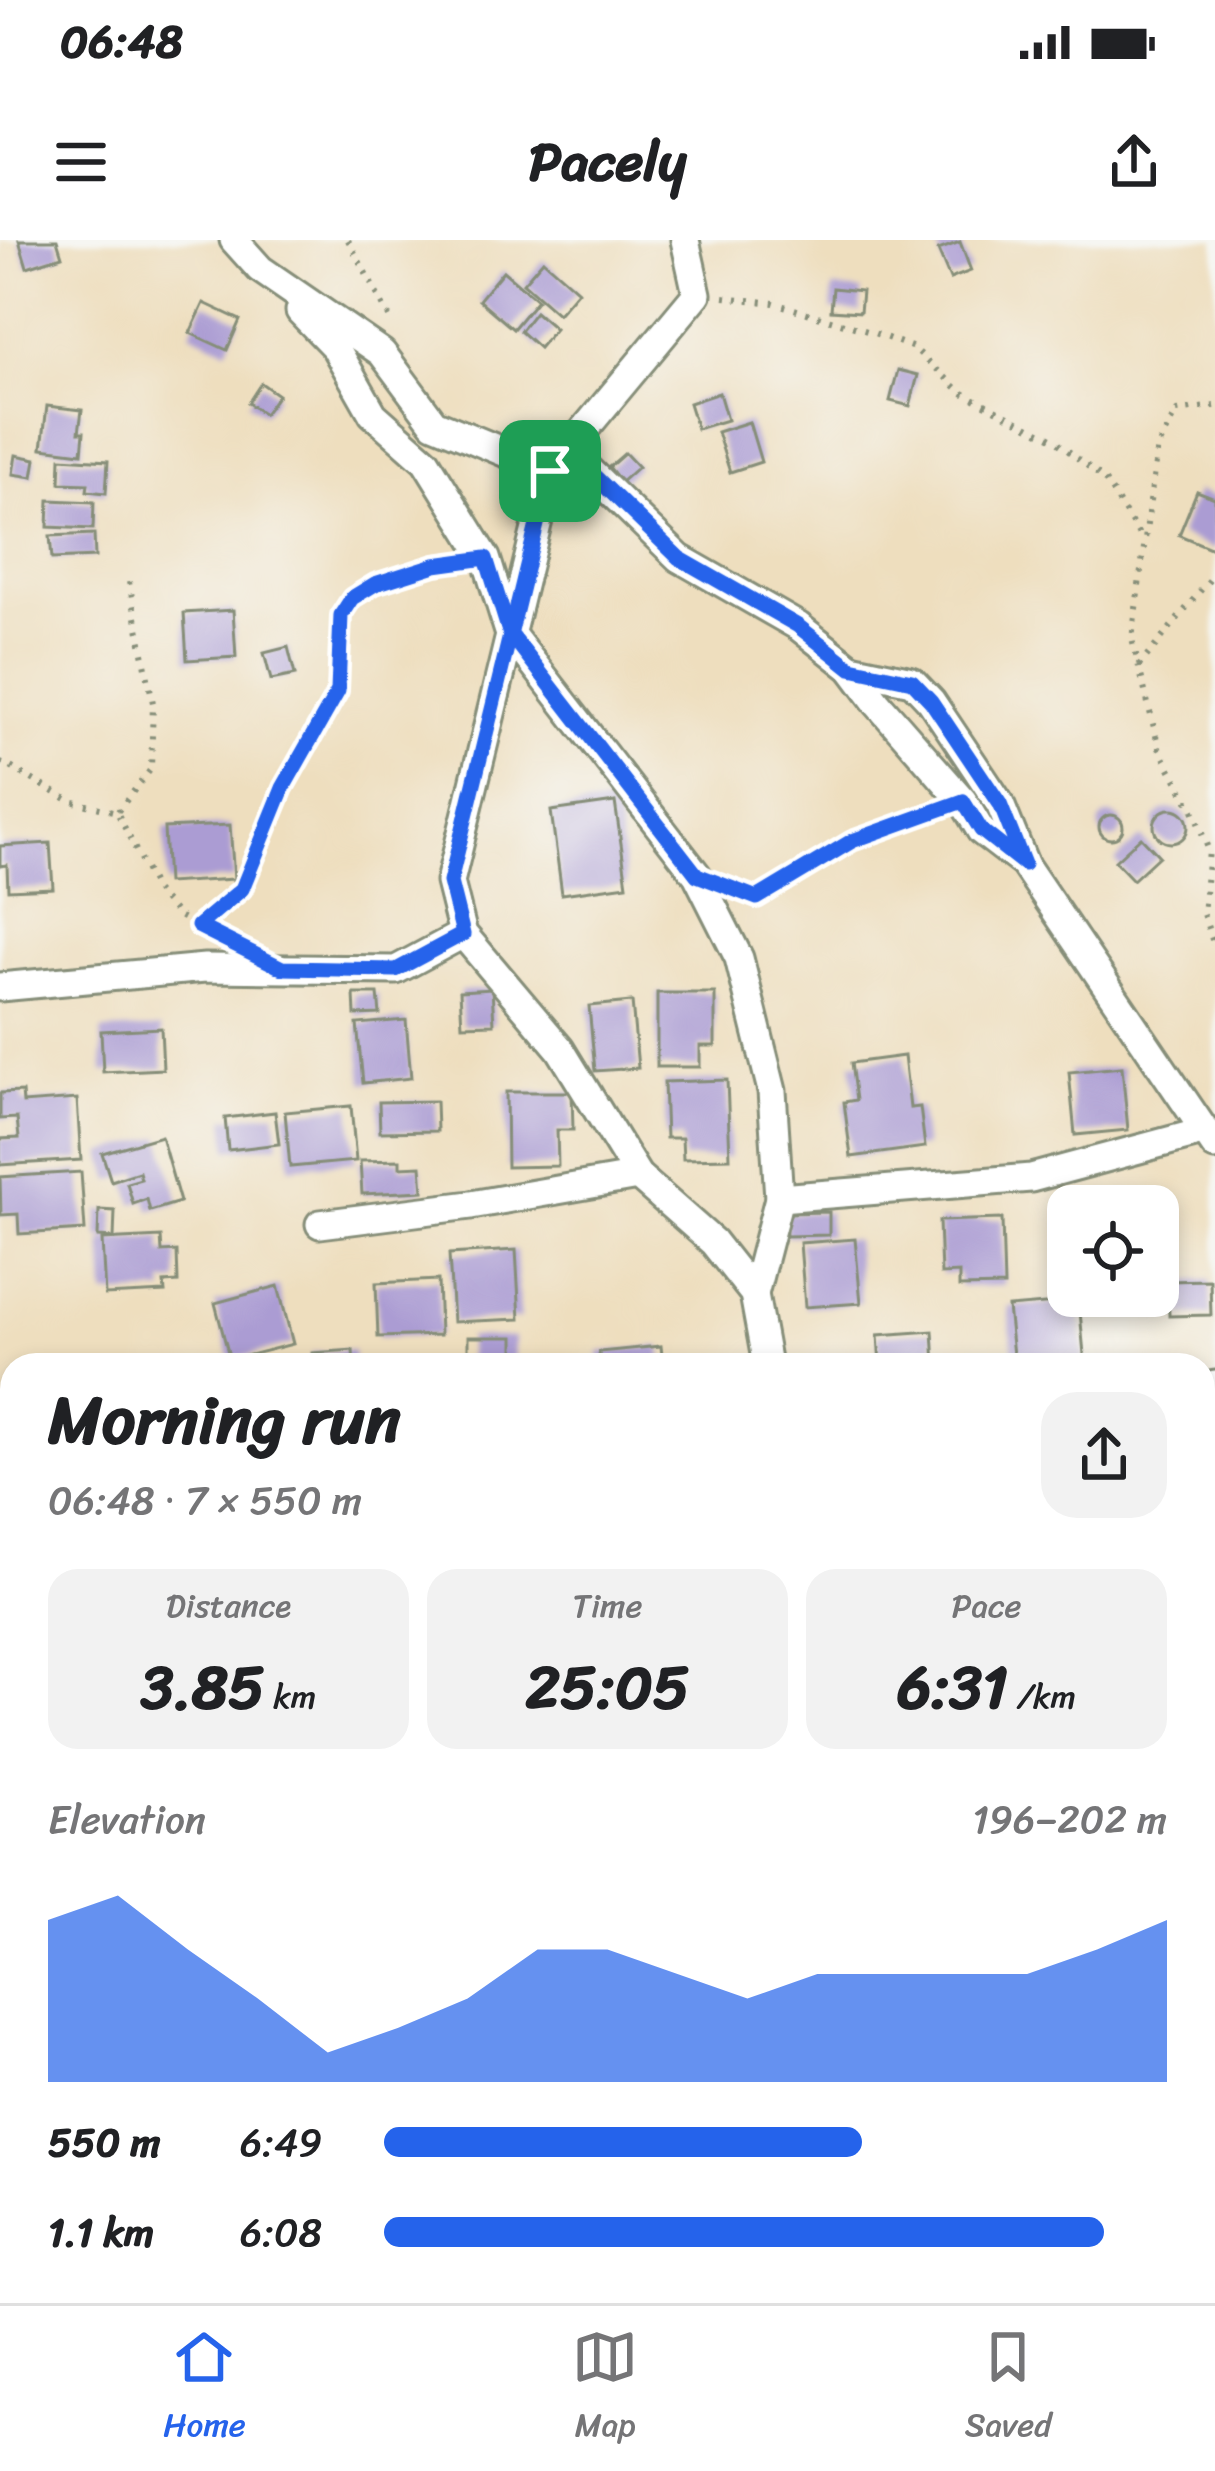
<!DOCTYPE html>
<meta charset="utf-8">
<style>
body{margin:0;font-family:Sriracha,sans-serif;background:#f2f2f2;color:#202124;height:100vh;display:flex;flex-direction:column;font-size:45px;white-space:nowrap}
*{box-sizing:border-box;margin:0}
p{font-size:39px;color:#757577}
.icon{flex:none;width:66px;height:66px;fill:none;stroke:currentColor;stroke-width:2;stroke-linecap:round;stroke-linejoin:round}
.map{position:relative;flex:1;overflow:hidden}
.details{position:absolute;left:0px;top:1113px;width:1215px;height:951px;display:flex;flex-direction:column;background:#fff;border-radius:36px 36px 0 0;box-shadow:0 6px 18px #0003}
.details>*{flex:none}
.fabs{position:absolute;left:1047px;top:945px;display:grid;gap:24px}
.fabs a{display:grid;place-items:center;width:132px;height:132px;border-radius:24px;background:#fff;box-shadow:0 6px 18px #0003;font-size:60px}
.pin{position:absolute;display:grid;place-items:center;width:102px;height:102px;color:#fff;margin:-51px;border-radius:24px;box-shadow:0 6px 18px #0006}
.round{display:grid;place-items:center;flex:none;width:126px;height:126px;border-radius:36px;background:#f2f2f2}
.head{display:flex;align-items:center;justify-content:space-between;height:204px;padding:0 48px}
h1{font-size:66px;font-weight:700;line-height:90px}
.stats{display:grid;grid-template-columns:repeat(3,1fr);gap:18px;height:204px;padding:12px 48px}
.stats div{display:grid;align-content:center;border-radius:30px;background:#f2f2f2;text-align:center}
.stats b{font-size:60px;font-weight:700}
.stats small{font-size:33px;font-weight:400}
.stats p{font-size:33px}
.chart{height:336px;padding:24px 48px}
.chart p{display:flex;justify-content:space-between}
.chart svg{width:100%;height:216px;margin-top:12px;fill:#2563eb;opacity:.7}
ul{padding:0 48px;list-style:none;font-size:39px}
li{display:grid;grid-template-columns:192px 144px 1fr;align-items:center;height:90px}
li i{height:30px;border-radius:15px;background:#2563eb}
.status{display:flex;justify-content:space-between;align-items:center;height:84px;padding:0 60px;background:#fff;direction:ltr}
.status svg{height:33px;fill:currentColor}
header{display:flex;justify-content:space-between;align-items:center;height:156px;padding:0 48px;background:#fff;font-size:54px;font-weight:700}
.tab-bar{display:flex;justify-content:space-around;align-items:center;height:168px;border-top:3px solid #e0e0e0;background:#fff;font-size:33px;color:#757577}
.tab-bar a{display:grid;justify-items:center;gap:6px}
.tab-bar .current{color:#2563eb}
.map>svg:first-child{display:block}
.building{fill:#ab9cd3}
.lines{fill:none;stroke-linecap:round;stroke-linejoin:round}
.minor-casing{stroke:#868e79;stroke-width:33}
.path{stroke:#868e79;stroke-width:6;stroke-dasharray:3 9;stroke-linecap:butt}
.minor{stroke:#fff;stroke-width:27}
.route-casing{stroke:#fff;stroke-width:24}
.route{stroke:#2563eb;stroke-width:15}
</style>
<div class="status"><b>06:48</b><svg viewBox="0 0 49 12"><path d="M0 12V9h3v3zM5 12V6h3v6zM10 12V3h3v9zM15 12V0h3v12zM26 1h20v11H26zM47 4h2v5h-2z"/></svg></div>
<header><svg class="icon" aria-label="menu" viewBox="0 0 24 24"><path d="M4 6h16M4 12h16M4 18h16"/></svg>Pacely<svg class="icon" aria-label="share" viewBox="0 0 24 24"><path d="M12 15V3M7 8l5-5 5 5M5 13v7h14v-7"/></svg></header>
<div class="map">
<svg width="1215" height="2063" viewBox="0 0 1215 2063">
<rect width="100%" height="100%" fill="#f6f6f2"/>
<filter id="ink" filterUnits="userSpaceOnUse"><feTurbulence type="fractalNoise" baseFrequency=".00833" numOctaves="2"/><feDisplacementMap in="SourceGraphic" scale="24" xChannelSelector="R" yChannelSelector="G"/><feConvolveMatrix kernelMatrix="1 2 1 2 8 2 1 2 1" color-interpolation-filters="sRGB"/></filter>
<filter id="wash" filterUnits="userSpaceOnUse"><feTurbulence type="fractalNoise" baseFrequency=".004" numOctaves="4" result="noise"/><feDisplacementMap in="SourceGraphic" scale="48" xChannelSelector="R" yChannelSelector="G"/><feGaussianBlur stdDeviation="2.7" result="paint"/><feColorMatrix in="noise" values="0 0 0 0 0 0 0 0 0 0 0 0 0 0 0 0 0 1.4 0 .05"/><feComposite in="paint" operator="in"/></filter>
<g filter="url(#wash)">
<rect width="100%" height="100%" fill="#eedebe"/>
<g id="blocks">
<g class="building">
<path d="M19,0H57L62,16L27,27Z"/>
<path d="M960,2L971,31L950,39L938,10Z"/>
<path d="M543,20L578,51L558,74L523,43Z"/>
<path d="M503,31L537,60L513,89L479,60Z"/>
<path d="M833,48L862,51L860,72L831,70Z"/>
<path d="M204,63L240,80L227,110L190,93Z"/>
<path d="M535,72L555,89L539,108L520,91Z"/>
<path d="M898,130L918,135L910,166L890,161Z"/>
<path d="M261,143L278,155L264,174L248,163Z"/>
<path d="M719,153L727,180L697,189L689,163Z"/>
<path d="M47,166L82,170L79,192H84L82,213L42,208Z"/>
<path d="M749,182L761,222L730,232L717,192Z"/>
<path d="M625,213L638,227L621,242L609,227Z"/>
<path d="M16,215L36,219L33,237L13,234Z"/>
<path d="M61,218L108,221L106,253L87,251L88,244L60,243Z"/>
<path d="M1197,251L1215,258V310L1179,295Z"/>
<path d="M49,260L94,262L93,289L48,287Z"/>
<path d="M94,294L95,317L52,319L50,296Z"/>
<path d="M233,370L236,417L187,420L184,373Z"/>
<path d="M288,407L295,435L271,440L264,413Z"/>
<path d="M615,562L627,645L562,654L551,571Z"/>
<circle cx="1171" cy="586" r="17"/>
<circle cx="1111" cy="587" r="12"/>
<path d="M230,585L234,639L167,643L164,588Z"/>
<path d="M1141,597L1159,616L1133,640L1115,621Z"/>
<path d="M50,603L53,648L8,650L7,625L0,626V606Z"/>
<path d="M492,749L494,784L462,785L460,751Z"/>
<path d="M657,753H715V806H700V827H657Z"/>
<path d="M354,754H378L380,774L355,775Z"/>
<path d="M632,762L638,828L595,831L589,766Z"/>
<path d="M406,780L411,838L363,843L357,784Z"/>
<path d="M161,788L163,829L103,832L101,791Z"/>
<path d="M904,816L910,868L920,867L925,907L851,917L844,862L856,860L851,823Z"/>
<path d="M1122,827L1128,890L1075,895L1069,832Z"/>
<path d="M727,840L730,918L683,919L682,898H666L664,842Z"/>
<path d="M22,852L23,863L77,859L81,920L0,925V899L19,898L17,878L0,879V853Z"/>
<path d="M506,852H572L573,890H557L558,926L507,927Z"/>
<path d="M436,861L437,891L380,892L379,862Z"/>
<path d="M351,866L356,921L290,927L285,872Z"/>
<path d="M275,872L279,904L228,910L225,878Z"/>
<path d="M161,896L180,962L150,971L147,959L133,964L127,943L141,939L139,932L111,941L102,913Z"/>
<path d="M400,920V927L421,926L423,951L362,954L360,921Z"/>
<path d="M81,932L85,990L19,994L18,974L1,975L0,937Z"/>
<path d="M99,970L115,971L114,998L98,997Z"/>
<path d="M829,972V995L786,996L785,973Z"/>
<path d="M1002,979L1004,1046L959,1047V1033L941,1034L939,981Z"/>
<path d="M161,997L162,1012L177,1011L178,1042L164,1043L165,1052L105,1055L102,1000Z"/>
<path d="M855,999L861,1063L805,1067L800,1003Z"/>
<path d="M516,1010L520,1079L453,1082L449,1014Z"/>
<path d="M438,1040L440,1095L378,1097L376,1043Z"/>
<path d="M1210,1040L1211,1075L1169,1076L1168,1041Z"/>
<path d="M278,1046L293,1104L230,1120L215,1063Z"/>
<path d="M1079,1061L1085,1125H1014L1008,1067Z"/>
<path d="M933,1091L935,1125H880L878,1095Z"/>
<rect x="468" y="1097" width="46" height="28"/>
<path d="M661,1106L663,1125H600L599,1112Z"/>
<path d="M353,1110L354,1125H313L312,1113Z"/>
<path d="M12,1438V1476L0,1477V1439Z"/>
<path d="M129,2052H209L210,2063H130Z"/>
<path d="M479,2052H516L517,2063H480Z"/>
<path d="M533,2052H586L588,2063H534Z"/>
<path d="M599,2052H646L647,2063H600Z"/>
<path d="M744,2052H797L798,2063H745Z"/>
<path d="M936,2052H997L998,2062L937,2063Z"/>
<path d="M1099,2052H1147L1148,2063H1100Z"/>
</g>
</g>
</g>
<g filter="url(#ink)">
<use href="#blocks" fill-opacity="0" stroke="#868e79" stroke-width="3"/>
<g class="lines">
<g class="minor-casing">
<g id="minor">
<path d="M234,0L260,29L382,113L434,183L550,231L582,224L679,318L798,386L851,428L878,464L963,561L981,591L1024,624L1215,906"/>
<path d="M685,0L697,54L550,231L450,642L463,694L560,809L638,936L713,1002L754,1054L767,1125"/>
<path d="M300,71L335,107L373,174L426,221L486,318L509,392L697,635L739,718L772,851L779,958L754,1054"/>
<path d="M851,428L912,441L931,461L1000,564L1024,623"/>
<path d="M0,747L205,728L396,730L463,694"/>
<path d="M779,958L1031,938L1206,891"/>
<path d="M320,984L471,965L638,936"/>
<path d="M1203,1148L1215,1145"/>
<path d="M0,1341L8,1392"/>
<path d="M1203,1545H1215"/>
<path d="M1203,1840L1215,1839"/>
<path d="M838,2052L839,2063"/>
<path d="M332,2063L336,2052"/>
</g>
</g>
<g class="path">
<path d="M348,0L392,82"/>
<path d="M724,57L774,63L874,93L914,108L961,152L1052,198L1104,239L1143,301"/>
<path d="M1215,166L1177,171L1157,208L1132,399L1159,508L1193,570L1209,611L1203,674L1215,708"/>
<path d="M1139,426L1215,333"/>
<path d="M0,523L7,525L70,561L117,572L156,651L179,676L220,697"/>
<path d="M118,571L151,529L153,463L128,337"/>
<path d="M739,652L757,658L852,601L937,570"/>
<path d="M198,686L242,649L283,547L338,451L341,375L352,358L375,344L435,325L453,323"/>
</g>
<use href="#minor" class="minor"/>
</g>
</g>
<g class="lines" filter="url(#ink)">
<g class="route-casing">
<path id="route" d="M550,231L450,642L463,694L396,730L282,728L198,686L242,649L283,548L338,451L341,375L352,358L375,344L435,325L486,318L509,392L697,635L757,658L852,601L963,561L981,590L1024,624L1000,564L931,461L912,441L851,428L798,386L679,318L582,224L550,231"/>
</g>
<use href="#route" class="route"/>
</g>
</svg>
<div class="fabs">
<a><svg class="icon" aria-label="locate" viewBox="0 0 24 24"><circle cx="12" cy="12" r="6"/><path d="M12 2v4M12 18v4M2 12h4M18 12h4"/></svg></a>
</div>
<div class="pin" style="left:550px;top:231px;background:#1e9e55"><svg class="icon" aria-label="arrive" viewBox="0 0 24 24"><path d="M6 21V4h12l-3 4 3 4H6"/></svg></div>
<section class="details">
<div class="head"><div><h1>Morning run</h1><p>06:48 · 7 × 550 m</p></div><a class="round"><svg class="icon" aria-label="share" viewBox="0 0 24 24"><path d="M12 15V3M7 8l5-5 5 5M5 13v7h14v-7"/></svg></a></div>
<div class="stats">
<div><p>Distance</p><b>3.85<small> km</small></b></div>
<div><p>Time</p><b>25:05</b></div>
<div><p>Pace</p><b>6:31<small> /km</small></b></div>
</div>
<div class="chart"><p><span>Elevation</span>196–202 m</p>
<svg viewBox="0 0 160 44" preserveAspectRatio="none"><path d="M0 44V11L10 6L20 17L30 27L40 38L50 33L60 27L70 17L80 17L90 22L100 27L110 22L120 22L130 22L140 22L150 17L160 11V44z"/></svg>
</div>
<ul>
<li><b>550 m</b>6:49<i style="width:61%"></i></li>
<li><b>1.1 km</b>6:08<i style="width:92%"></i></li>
</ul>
</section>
</div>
<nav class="tab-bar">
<a class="current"><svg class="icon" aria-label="home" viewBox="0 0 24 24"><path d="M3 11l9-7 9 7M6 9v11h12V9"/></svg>Home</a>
<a><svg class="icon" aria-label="map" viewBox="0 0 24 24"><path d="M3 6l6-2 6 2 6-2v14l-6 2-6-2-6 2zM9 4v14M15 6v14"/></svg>Map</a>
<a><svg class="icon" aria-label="saved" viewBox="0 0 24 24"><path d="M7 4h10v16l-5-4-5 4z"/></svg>Saved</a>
</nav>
